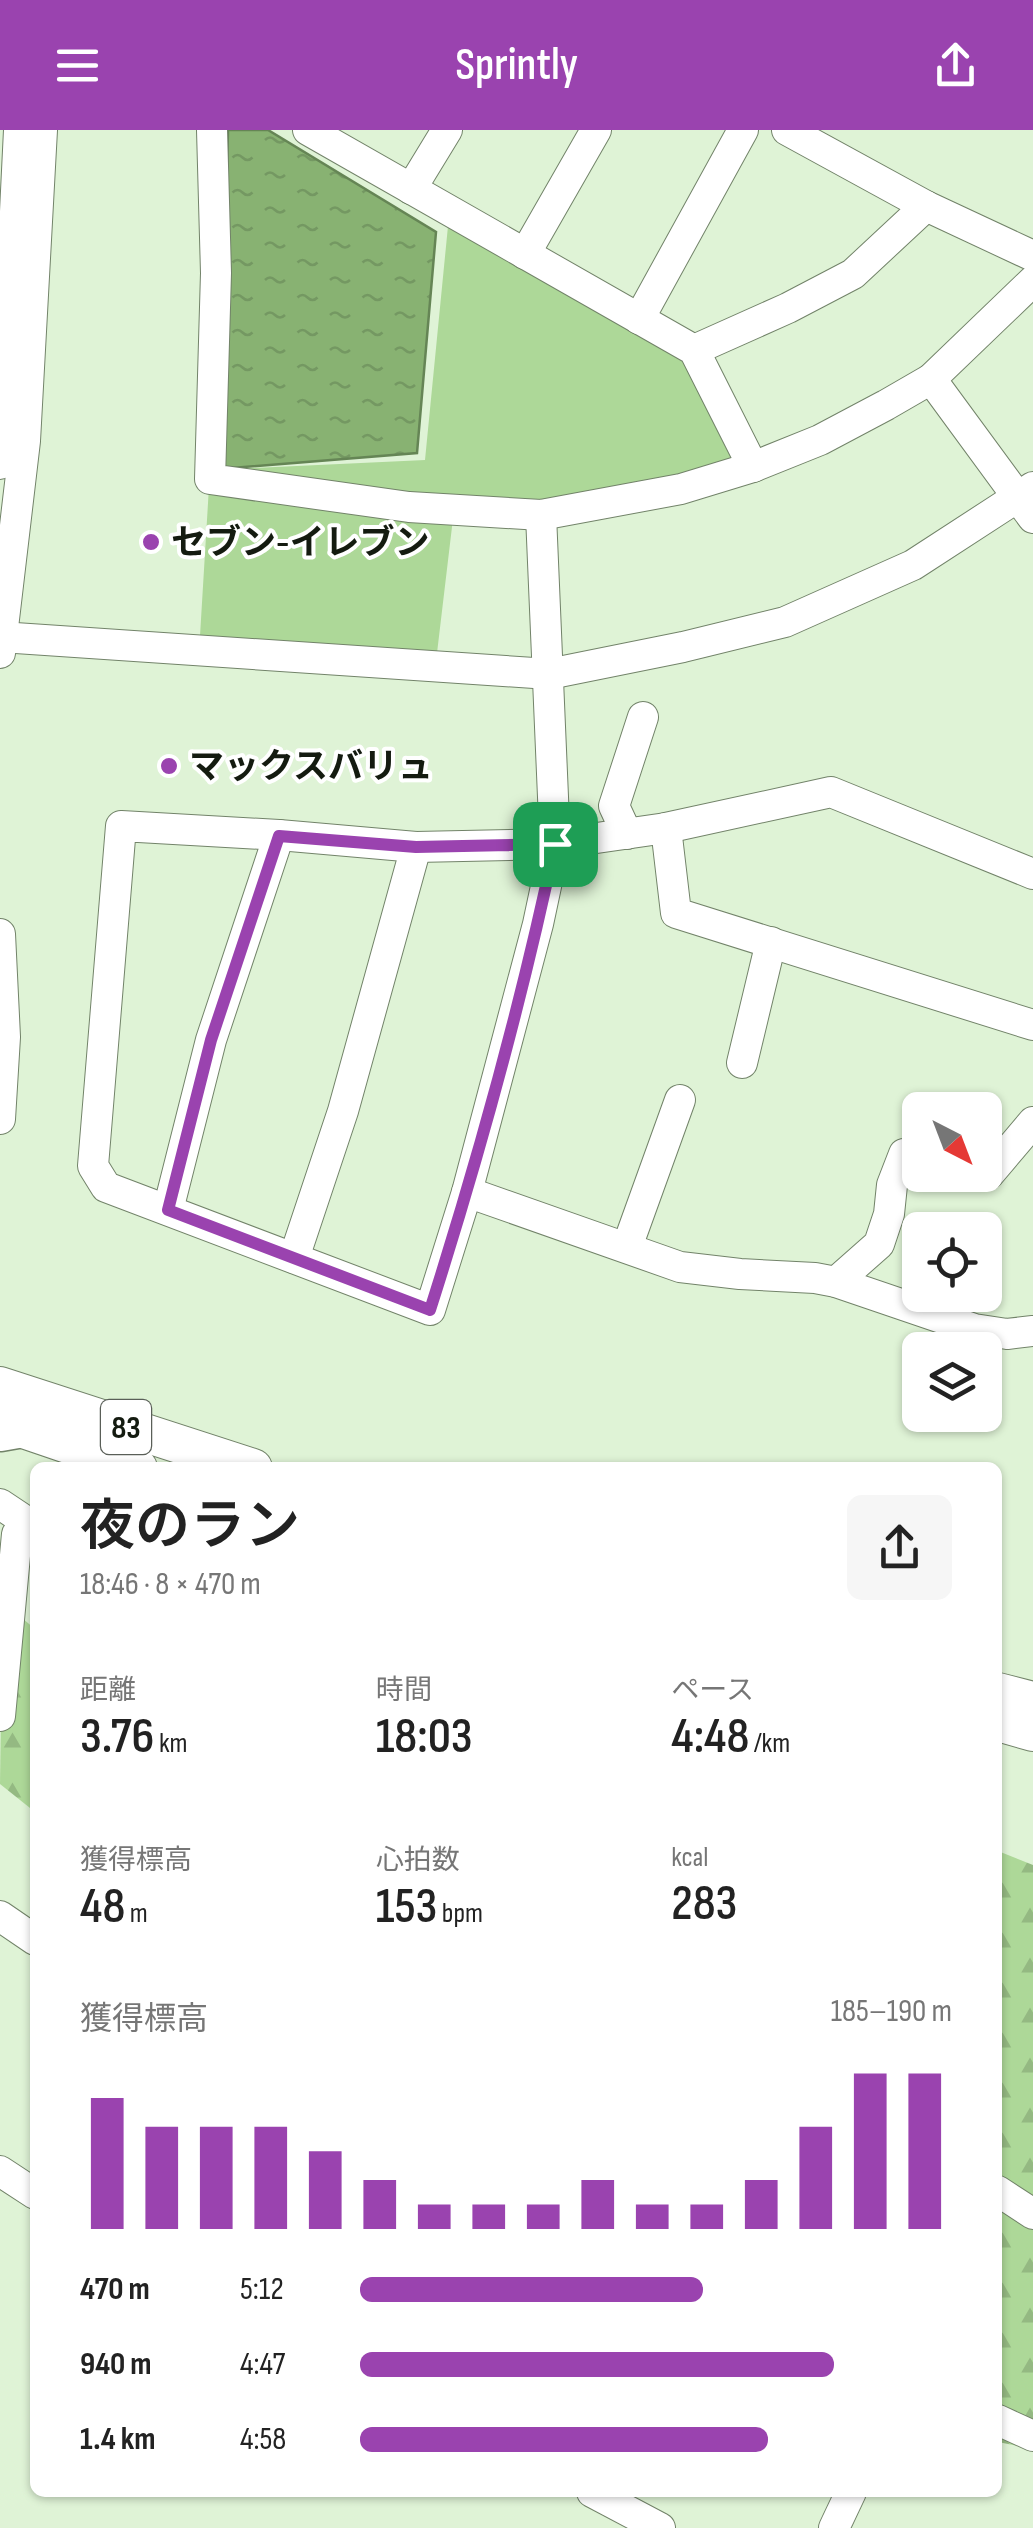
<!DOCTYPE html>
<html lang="ja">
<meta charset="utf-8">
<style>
body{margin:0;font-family:"Sofia Sans Condensed","Noto Sans JP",sans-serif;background:#f6f6f6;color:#222;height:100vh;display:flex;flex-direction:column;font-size:38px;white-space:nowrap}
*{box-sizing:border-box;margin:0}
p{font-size:32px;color:#767676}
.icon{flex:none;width:55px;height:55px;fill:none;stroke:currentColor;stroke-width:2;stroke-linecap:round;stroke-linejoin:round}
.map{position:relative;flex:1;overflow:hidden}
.drawer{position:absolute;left:30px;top:1332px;width:972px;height:1035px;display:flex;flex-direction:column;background:#fff;border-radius:15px;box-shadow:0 2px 8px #0004}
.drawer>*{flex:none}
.needle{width:65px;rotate:138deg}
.fabs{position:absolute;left:902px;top:962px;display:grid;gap:20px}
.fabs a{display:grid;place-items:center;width:100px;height:100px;border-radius:15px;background:#fff;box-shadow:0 2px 8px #0004;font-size:50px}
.pin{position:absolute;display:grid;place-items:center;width:85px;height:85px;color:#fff;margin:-42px;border-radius:20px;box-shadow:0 5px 15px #0006}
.round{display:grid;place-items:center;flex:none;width:105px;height:105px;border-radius:15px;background:#f6f6f6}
.head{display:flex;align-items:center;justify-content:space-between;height:170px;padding:0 50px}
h1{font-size:55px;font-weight:600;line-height:75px}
.stats{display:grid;grid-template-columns:repeat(3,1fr);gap:15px;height:170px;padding:10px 50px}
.stats div{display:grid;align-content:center}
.stats b{font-size:50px;font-weight:600}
.stats small{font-size:28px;font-weight:400}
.stats p{font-size:28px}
.chart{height:280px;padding:20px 50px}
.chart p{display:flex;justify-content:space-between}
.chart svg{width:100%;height:180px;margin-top:10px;stroke:#9a43af;stroke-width:6}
ul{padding:0 50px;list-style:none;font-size:32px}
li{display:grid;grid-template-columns:160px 120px 1fr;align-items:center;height:75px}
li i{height:25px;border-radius:12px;background:#9a43af}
header{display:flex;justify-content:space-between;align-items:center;height:130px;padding:0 50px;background:#9a43af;color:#fff;font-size:45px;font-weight:600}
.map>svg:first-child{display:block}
.green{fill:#add898}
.forest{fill:url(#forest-firs)}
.water{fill:url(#water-ripples);stroke:#658555;stroke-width:2.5}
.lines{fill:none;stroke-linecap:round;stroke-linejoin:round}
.minor-casing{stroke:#728369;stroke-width:32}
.major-casing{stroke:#728369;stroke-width:40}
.highway-casing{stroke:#728369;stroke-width:45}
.minor{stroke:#fff;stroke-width:30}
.major{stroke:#fff;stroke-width:38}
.highway{stroke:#fff;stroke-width:42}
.route-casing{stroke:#fff;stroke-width:20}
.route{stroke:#9a43af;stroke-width:12}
.poi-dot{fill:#9a43af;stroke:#fff;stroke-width:4}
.labels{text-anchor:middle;stroke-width:8;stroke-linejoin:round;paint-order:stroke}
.shield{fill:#fff;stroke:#5a5f58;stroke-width:2.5}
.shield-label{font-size:32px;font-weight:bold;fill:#141b10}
.poi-label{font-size:35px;font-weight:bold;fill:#141b10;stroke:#fff;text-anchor:start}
</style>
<header><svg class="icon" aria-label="menu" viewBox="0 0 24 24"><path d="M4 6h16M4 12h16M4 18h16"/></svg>Sprintly<svg class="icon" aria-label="share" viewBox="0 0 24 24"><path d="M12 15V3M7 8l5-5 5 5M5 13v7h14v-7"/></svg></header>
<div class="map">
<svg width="1033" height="2398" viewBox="0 0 1033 2398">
<defs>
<pattern id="forest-firs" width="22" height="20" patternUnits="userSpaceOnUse" patternTransform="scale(2.5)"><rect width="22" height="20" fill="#add898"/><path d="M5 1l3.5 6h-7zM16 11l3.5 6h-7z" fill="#94b982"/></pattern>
<pattern id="water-ripples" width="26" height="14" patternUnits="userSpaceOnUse" patternTransform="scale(2.5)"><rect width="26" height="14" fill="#88b272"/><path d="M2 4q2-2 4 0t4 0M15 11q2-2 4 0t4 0" fill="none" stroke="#749862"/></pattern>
</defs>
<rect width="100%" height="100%" fill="#dff3d6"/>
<path class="green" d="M448,96L692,229L744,329L538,379L454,380L437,523L200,506L210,340L425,330Z"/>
<g class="forest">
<path d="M22,1488L35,1499V1682L0,1654L1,1585Z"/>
<path d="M998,1721L1033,1735V2319L998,2312Z"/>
</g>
<path class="water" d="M228,0H268L436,102L417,323L220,339Z"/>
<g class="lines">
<g class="minor-casing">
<g id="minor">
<path d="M212,0L216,143L210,349L409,377L541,385L681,359L753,337L820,310L886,275L931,249L1033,151"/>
<path d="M308,0L694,220L753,337"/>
<path d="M787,0L926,76L1033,126"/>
<path d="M411,59L447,0"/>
<path d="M525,124L596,0"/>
<path d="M639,189L743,0"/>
<path d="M694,220L788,178L853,144L926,76"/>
<path d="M931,249L1033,388"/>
<path d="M0,334L4,306L19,0"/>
<path d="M541,385L555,714L538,794L467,1062L430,1180L106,1057L93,1036L121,696L279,705L416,717L555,714L666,698L831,662L1033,744"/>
<path d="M0,507L549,544L683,517L785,492L913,435L1033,357"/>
<path d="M0,523L25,311L42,0"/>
<path d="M666,698L676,783L1033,895"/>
<path d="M627,704L614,676L643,587"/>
<path d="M0,804L5,907L0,989"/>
<path d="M742,933L771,812"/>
<path d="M989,1044L1033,992"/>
<path d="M467,1062L680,1137L740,1144L815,1148L836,1152L974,1199L1007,1204L1033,1201"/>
<path d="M168,1080L211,910L279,705"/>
<path d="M627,1117L680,970"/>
<path d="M294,1128L343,981L416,717"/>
<path d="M836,1152L879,1114L889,1084L892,1055L904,1024"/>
<path d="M0,1374L27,1392"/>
<path d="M0,1586L17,1404L27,1392L35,1398"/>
<path d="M0,1786L35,1810"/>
<path d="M0,2041L35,2064"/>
<path d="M998,2061L1033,2084"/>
<path d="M998,2290L1033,2306"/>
<path d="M592,2362L660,2398"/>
<path d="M834,2398L851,2362"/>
</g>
</g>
<g class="major-casing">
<g id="major">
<path d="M0,1256L253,1338"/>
<path d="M0,1291L138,1338"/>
<path d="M998,1562L1033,1571"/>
<path d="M998,1592L1033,1602"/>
</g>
</g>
<g class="highway-casing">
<path id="highway" d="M0,1300L17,1297"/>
</g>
<use href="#minor" class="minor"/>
<use href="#major" class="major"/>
<use href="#highway" class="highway"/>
</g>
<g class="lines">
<g class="route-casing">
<path id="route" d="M279,706L416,717L555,714C522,871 479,1026 430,1180L168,1080L211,910Z"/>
</g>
<use href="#route" class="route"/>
</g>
<g class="poi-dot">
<circle cx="151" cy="412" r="10"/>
<circle cx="169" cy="636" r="10"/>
</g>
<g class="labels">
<rect class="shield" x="101" y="1270" width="50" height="54" rx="8"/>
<g class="shield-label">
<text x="126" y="1308">83</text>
</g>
<g class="poi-label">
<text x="171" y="424">セブン-イレブン</text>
<text x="189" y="648">マックスバリュ</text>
</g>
</g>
</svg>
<div class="fabs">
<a><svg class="needle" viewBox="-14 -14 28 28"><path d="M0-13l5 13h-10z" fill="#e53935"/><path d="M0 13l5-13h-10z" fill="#767676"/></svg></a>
<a><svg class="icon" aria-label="locate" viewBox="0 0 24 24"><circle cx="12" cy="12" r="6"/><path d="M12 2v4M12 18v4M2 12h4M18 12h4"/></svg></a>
<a><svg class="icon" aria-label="layers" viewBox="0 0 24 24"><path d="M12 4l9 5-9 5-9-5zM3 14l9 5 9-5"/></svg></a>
</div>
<div class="pin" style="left:555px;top:714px;background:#1e9e55"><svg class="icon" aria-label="arrive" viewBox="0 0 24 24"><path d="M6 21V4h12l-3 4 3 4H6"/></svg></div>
<section class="drawer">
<div class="head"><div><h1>夜のラン</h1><p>18:46 · 8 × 470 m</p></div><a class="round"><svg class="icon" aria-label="share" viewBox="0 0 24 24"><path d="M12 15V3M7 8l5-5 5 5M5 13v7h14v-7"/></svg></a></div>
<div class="stats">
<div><p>距離</p><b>3.76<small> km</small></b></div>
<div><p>時間</p><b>18:03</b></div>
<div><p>ペース</p><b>4:48<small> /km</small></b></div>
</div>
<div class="stats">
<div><p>獲得標高</p><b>48<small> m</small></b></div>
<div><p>心拍数</p><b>153<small> bpm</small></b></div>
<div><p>kcal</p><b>283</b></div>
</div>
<div class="chart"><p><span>獲得標高</span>185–190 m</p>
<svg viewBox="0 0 160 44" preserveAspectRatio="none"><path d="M5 44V12M15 44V19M25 44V19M35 44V19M45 44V25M55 44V32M65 44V38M75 44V38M85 44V38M95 44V32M105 44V38M115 44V38M125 44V32M135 44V19M145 44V6M155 44V6"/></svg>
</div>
<ul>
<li><b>470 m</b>5:12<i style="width:58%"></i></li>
<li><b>940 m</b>4:47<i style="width:80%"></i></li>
<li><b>1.4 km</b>4:58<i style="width:69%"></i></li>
</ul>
</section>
</div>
